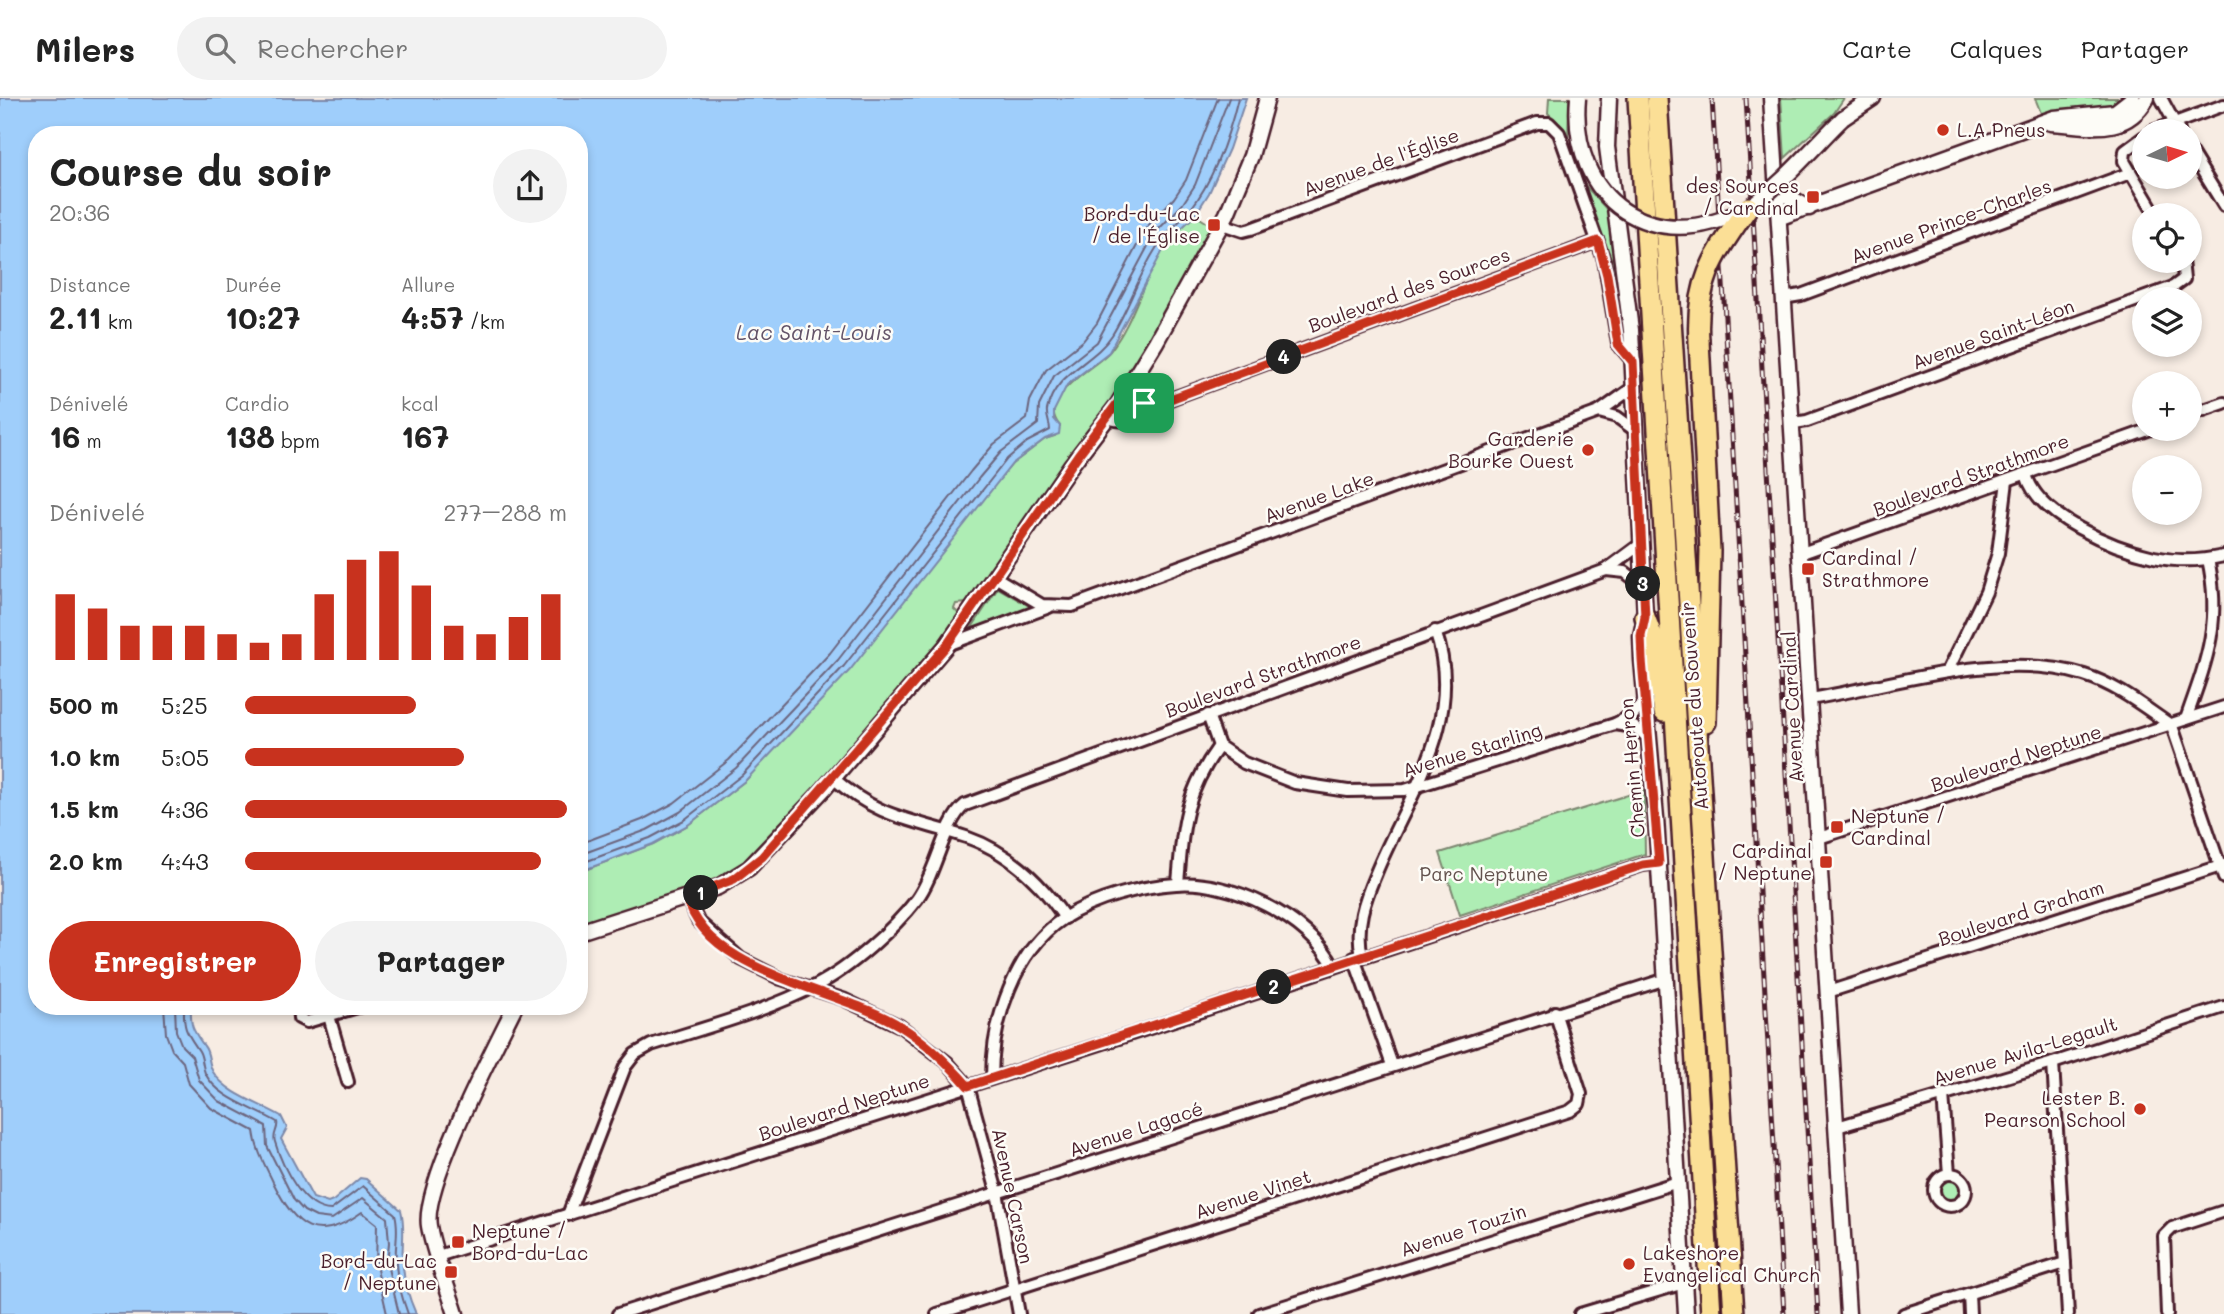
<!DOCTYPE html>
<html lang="fr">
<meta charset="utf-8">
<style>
body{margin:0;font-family:Mali,sans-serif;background:#f2f2f2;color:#222;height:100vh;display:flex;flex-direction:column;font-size:26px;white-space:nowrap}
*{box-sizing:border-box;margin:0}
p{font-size:23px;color:#767676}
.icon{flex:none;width:38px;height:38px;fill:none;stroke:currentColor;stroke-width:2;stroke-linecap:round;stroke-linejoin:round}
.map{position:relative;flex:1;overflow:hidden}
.panel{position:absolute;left:28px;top:28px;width:560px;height:889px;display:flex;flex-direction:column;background:#fff;border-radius:28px;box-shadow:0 4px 10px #0003}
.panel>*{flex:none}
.needle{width:46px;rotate:85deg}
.buttons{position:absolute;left:2132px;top:21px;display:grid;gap:14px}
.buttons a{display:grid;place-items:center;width:70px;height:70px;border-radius:50%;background:#fff;box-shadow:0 4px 10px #0003;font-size:35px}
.pin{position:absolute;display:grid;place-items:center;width:60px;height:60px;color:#fff;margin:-30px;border-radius:14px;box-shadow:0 4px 10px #0006}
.km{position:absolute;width:35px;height:35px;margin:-18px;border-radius:50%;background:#222;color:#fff;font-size:19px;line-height:35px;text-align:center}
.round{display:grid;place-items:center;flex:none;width:74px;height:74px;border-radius:37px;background:#f2f2f2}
.head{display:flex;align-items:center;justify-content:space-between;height:119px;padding:0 21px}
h1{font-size:38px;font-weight:700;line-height:52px}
.metrics{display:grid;grid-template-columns:repeat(3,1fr);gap:10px;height:119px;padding:7px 21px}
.metrics div{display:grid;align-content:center}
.metrics b{font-size:30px;font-weight:700}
.metrics small{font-size:19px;font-weight:400}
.metrics p{font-size:19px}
.chart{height:196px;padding:14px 21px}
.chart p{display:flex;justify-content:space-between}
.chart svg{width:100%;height:126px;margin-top:7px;stroke:#c8321e;stroke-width:6}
.cta{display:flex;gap:14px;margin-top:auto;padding:14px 21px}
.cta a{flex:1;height:80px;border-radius:42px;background:#c8321e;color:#fff;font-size:28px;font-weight:700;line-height:80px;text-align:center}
.cta a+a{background:#f2f2f2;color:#222}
ul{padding:0 21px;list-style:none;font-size:23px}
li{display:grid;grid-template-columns:112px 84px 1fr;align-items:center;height:52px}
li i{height:18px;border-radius:9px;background:#c8321e}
header{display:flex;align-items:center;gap:42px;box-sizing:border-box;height:98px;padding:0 35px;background:#fff;border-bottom:2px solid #e0e0e0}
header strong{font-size:33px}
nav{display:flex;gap:38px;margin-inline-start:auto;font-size:24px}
.search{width:490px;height:63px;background:#f2f2f2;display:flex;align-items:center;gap:18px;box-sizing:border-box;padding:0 24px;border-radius:38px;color:#767676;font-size:26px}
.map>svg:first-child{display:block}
.green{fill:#aeedb4;stroke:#7c8670;stroke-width:2}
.water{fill:#9fcefb;stroke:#7d88a8;stroke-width:2}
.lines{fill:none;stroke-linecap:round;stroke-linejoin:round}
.shore{stroke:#6c657e;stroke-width:2}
.street-casing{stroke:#4a1f2b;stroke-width:16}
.secondary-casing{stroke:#4a1f2b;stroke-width:19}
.highway-casing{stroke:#4a1f2b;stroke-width:24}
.street{stroke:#fdfcf7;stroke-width:10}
.secondary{stroke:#fdfcf7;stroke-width:14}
.highway{stroke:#fbdf96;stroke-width:19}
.rail-casing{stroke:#4a1f2b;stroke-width:5}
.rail{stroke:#fdfcf7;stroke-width:2.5;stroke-dasharray:8;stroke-linecap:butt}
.secondary-bridge-casing{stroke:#4a1f2b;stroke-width:19;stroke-linecap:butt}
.highway-bridge-casing{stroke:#4a1f2b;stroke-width:24;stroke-linecap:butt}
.secondary-bridge{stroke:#fdfcf7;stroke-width:14}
.highway-bridge{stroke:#fbdf96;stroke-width:19}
.route-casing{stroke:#fff;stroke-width:14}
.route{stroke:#c8321e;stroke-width:9}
.poi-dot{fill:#c8321e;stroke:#fdfcf7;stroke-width:2.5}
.labels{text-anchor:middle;stroke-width:5;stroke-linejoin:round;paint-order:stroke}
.poi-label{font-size:19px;fill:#4a1f2b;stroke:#fdfcf7;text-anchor:end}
.street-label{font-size:19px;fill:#4a1f2b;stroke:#fdfcf7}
.park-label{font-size:19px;fill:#63524d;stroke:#fdfcf7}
.water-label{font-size:21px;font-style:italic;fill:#645469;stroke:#fdfcf7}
</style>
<header>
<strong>Milers</strong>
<div class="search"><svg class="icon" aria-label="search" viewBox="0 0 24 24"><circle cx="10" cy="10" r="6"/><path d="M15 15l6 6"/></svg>Rechercher</div>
<nav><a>Carte</a><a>Calques</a><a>Partager</a></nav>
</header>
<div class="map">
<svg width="2224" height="1216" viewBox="0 0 2224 1216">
<rect width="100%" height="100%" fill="#f7ece3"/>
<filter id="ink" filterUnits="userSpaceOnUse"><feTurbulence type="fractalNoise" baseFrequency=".0143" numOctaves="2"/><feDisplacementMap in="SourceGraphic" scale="14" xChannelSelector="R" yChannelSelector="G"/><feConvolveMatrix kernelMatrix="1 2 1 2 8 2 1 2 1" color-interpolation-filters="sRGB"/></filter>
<g filter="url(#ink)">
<g class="green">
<path d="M1549,0H1569L1568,48L1563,30L1548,15Z"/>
<path d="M1781,0H1844L1834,15L1785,60Z"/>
<path d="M2035,0H2126C2104,18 2068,9 2041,15Z"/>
<path d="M1583,85L1609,114L1624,229L1622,242L1609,160Z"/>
<path d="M1195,117L1214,129L1117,297L1072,355L967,505L956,506L954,511L959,516L956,525L756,757L722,781L579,827V774L653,746L688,727L746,682L1012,366L1045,341L1055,338L1060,328C1034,298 1096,270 1110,253C1136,221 1143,176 1168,144C1176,134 1186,126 1195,117Z"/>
<path d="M998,490L1029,508V512L971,531Z"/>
<path d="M1644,692L1645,756L1460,817L1440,755Z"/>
<circle cx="1950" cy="1092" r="10"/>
</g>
<path class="water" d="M0,0H1246L1229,51L1209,95L1195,117L1168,143L1109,254L1067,287L1054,313V321L1060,328L1059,336L1045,341L1012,366L850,572L746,682L688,727L653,746L579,774V37H37V908H191C190,929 193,932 204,948C210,955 208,966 213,974C227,996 259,1005 281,1018L287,1030L281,1041L313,1100L328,1105L333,1103L360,1080L366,1081L401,1112C406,1131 401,1149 403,1168C404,1185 409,1200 416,1216H0Z"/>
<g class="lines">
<g class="shore">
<path d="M579,746L642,722L674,705L729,662L830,555L971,373L994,346L1027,321L1030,303L1046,272L1083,243L1097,225L1146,130L1174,100L1186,82L1218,0"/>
<path d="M579,757L647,732L680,714L736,670L838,562L979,380L1001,354L1038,326L1039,308L1054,278L1097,244L1155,135L1182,107L1195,87L1229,0"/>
<path d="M579,766L650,740L684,722L742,677L844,568L1007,361L1027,344L1050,332C1050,325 1046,319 1047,312C1054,275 1094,265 1112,237C1129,210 1138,179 1155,152C1164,136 1178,126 1190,112C1214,81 1229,37 1238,0"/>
<path d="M164,908L166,936L172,952L183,964L189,986L211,1010L254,1033C256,1052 265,1067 273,1084C296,1130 316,1147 362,1114L377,1126L376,1167L387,1216"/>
<path d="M175,908L176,933L182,948L192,958L199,982L219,1003L266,1028L267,1048L294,1102L304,1113L316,1119L332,1121L363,1100L387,1120L389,1145L387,1166L399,1216"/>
<path d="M184,908C183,932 187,935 199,953C203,960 202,968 205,975C217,1000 254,1010 277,1024C279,1031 272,1036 275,1044C282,1068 303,1112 331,1112L363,1088L395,1116C400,1133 394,1149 396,1166C397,1184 402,1200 408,1216"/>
</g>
<g class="street-casing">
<g id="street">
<path d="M2161,0L2179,33"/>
<path d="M2153,33L2224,7"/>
<path d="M2144,39L2125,53L2124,63L2156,117"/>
<path d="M2189,51L2224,108"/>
<path d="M1222,126L1243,133L1251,131L1537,25H1549L1559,35L1604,162L1618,246L1633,264"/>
<path d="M1783,200L1801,197L2130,75"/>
<path d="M1126,294L1154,307"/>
<path d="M1599,314L1617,319L1636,333"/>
<path d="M2189,317L2224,305"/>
<path d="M1108,319C1122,328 1142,317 1154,307L1598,143"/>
<path d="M1794,325L1807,323L2173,189L2184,181L2182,163"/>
<path d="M2026,376C2037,419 2114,450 2154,459C2177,464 2201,463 2224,458"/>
<path d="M1802,455L2151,331"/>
<path d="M1606,472L1625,474L1643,488"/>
<path d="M995,479L1042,507L1072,508L1599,314L1634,289"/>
<path d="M947,547L1049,509"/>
<path d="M1947,574L1986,494L1998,455L2007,383"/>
<path d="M1810,601C1894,587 2000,551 2084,577C2117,587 2144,609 2172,628"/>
<path d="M1208,617L1219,648L1244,665L1295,685L1348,693L1405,692L1615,626L1634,616L1645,603"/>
<path d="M2186,621C2207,562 2222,524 2208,461"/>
<path d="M1615,626L1634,629L1649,640"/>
<path d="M2172,628L2224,780"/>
<path d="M833,680C880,721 911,721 966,739C1009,754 1040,783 1065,820"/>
<path d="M1819,740L2224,609"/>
<path d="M1178,785C1183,728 1184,696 1219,648"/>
<path d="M687,799L698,823L741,861L781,881L843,901L900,928L947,964L968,988L997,1094L1019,1216"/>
<path d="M1362,858C1355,828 1364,803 1376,775C1408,697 1467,622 1435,533"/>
<path d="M1354,860L1392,967"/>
<path d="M1828,894L2224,767"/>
<path d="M298,908L299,920L307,924L361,908"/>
<path d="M329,918L348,984"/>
<path d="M2053,965L2068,1216"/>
<path d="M992,980C992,922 1014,854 1064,820C1094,801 1141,788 1176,786C1229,781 1311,820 1334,869"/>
<path d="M1943,997L1949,1076"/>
<path d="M1837,1029L2053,965L2224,909"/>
<circle cx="1950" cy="1092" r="16"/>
<path d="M568,1117L625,969L635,956L651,947C706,929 765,914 817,887C850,870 894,831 917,801C937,774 944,723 965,707L1606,472L1641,446"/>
<path d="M438,1158L1135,935L1643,767L1659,765"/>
<path d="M1969,1196L1970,1216"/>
<path d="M618,1216L1666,881"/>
<path d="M937,1216L1570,1013L1579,1006L1581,996L1555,914"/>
<path d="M1259,1216L1678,1084"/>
<path d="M1580,1216L1684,1185"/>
<path d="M1904,1216L2065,1165"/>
<path d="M2167,1216L2164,1138L2172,1130L2224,1113"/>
</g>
</g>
<g class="secondary-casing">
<g id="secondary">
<path d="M1609,0L1607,49L1631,232L1645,519L1641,538L1642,562L1656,720L1686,1216"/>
<path d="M1771,0L1848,1216"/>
<path d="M1843,20L1873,0"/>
<path d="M2050,25C2088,27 2125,39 2147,0"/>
<path d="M1779,93L1809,110"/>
<path d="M1781,119L2054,20L2115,14L2133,0"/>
<path d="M579,834L718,789L749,770L824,691L947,547L1072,366L1118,306L1156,244L1227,116L1251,58L1267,0"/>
<path d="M456,1216C447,1187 434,1157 429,1128C422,1087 494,951 515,908"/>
</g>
</g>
<g class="highway-casing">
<g id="highway">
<path d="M1638,0L1711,1216"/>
<path d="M1657,0C1681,405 1710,811 1734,1216"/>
<path d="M1699,243L1710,453L1706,624"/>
<path d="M1645,519L1652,537L1664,614"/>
</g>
</g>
<use href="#street" class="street"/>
<use href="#secondary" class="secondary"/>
<use href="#highway" class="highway"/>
<g class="rail-casing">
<g id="rail">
<path d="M1712,0L1784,1216"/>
<path d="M1746,0L1818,1216"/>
</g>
</g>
<use href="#rail" class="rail"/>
<g class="secondary-bridge-casing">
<path id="secondary-bridge" d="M1578,0C1569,103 1654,160 1745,111C1776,94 1817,45 1843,20"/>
</g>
<g class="highway-bridge-casing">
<path id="highway-bridge" d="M1699,243C1695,182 1715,157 1748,109"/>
</g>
<use href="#secondary-bridge" class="secondary-bridge"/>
<use href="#highway-bridge" class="highway-bridge"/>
</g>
</g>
<g class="lines" filter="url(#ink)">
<g class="route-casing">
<path id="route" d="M1598,143L1607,177L1618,246L1633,264L1645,519L1641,538L1642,562L1659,765L1643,767L968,988C948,965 926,944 900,928C841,891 705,876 687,799L734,781L762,759L947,547L1078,357L1126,294L1154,307Z"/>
</g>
<use href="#route" class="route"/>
</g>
<g class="poi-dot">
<circle cx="1943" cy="32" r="7"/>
<rect x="1806" y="92" width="14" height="14" rx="3.5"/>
<rect x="1207" y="120" width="14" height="14" rx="3.5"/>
<circle cx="1588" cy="352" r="7"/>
<rect x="1801" y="464" width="14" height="14" rx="3.5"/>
<rect x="1830" y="722" width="14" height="14" rx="3.5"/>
<rect x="1819" y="757" width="14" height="14" rx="3.5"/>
<circle cx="2140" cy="1011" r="7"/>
<rect x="451" y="1137" width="14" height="14" rx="3.5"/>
<circle cx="1629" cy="1166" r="7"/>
<rect x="444" y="1167" width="14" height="14" rx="3.5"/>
</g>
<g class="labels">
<g class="poi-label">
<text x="1957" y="39" text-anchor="start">L.A Pneus</text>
<text x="1799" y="95">des Sources<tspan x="1799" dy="22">/ Cardinal</tspan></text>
<text x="1200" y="123">Bord-du-Lac<tspan x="1200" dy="22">/ de l'Église</tspan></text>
<text x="1574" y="348">Garderie<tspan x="1574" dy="22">Bourke Ouest</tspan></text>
<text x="1822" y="467" text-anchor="start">Cardinal /<tspan x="1822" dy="22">Strathmore</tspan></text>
<text x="1851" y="725" text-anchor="start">Neptune /<tspan x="1851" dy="22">Cardinal</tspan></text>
<text x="1812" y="760">Cardinal<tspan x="1812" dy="22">/ Neptune</tspan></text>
<text x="2126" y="1007">Lester B.<tspan x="2126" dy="22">Pearson School</tspan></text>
<text x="472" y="1140" text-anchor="start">Neptune /<tspan x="472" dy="22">Bord-du-Lac</tspan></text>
<text x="1643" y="1162" text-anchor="start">Lakeshore<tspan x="1643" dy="22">Evangelical Church</tspan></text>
<text x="437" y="1170">Bord-du-Lac<tspan x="437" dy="22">/ Neptune</tspan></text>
</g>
<g class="street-label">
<text transform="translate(1381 64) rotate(-20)" y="7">Avenue de l'Église</text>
<text transform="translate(1951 123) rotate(-20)" y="7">Avenue Prince-Charles</text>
<text transform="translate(1409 192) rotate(-20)" y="7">Boulevard des Sources</text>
<text transform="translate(1993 236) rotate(-20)" y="7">Avenue Saint-Léon</text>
<text transform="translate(1971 377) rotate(-20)" y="7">Boulevard Strathmore</text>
<text transform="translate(1319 399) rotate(-20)" y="7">Avenue Lake</text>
<text transform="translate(1263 578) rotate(-20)" y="7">Boulevard Strathmore</text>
<text transform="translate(1694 608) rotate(-94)" y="7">Autoroute du Souvenir</text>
<text transform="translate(1792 609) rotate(-93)" y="7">Avenue Cardinal</text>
<text transform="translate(1472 652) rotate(-17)" y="7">Avenue Starling</text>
<text transform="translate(2016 660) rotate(-18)" y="7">Boulevard Neptune</text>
<text transform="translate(1632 670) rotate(-95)" y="7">Chemin Herron</text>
<text transform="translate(2021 815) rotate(-18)" y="7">Boulevard Graham</text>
<text transform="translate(2025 953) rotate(-17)" y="7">Avenue Avila-Legault</text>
<text transform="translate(844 1009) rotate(-18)" y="7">Boulevard Neptune</text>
<text transform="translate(1136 1031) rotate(-18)" y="7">Avenue Lagacé</text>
<text transform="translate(1253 1096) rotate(-18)" y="7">Avenue Vinet</text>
<text transform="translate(1013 1098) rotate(78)" y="7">Avenue Carson</text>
<text transform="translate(1463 1132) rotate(-18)" y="7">Avenue Touzin</text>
</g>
<g class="park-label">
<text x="1484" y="783">Parc Neptune</text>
</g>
<g class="water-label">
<text x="814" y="242">Lac Saint-Louis</text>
</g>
</g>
</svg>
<div class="buttons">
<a><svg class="needle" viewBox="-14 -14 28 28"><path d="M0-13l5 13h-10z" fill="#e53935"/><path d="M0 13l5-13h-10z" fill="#767676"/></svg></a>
<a><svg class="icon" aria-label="locate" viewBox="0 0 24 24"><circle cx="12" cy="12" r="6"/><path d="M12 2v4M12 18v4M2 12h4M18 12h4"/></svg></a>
<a><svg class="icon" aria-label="layers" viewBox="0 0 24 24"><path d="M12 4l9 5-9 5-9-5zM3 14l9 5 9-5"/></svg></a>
<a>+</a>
<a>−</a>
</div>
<div class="pin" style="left:1144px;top:305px;background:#1e9e55"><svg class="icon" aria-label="arrive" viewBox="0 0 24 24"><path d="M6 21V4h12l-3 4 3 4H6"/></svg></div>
<b class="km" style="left:701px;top:795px">1</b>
<b class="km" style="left:1274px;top:889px">2</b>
<b class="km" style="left:1643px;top:486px">3</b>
<b class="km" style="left:1284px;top:259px">4</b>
<section class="panel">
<div class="head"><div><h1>Course du soir</h1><p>20:36</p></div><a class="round"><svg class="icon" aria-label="share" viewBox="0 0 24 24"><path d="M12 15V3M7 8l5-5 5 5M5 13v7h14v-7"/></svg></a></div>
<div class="metrics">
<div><p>Distance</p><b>2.11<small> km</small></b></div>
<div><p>Durée</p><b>10:27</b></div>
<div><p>Allure</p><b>4:57<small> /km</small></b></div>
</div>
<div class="metrics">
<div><p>Dénivelé</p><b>16<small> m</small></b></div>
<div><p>Cardio</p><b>138<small> bpm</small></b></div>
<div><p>kcal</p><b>167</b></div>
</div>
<div class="chart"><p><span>Dénivelé</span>277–288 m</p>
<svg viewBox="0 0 160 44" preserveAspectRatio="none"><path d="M5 44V21M15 44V26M25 44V32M35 44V32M45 44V32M55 44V35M65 44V38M75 44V35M85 44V21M95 44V9M105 44V6M115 44V18M125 44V32M135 44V35M145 44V29M155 44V21"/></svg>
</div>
<ul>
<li><b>500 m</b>5:25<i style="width:53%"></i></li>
<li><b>1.0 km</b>5:05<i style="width:68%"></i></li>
<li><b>1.5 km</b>4:36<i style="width:100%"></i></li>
<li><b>2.0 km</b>4:43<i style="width:92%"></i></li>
</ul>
<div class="cta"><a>Enregistrer</a><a>Partager</a></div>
</section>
</div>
